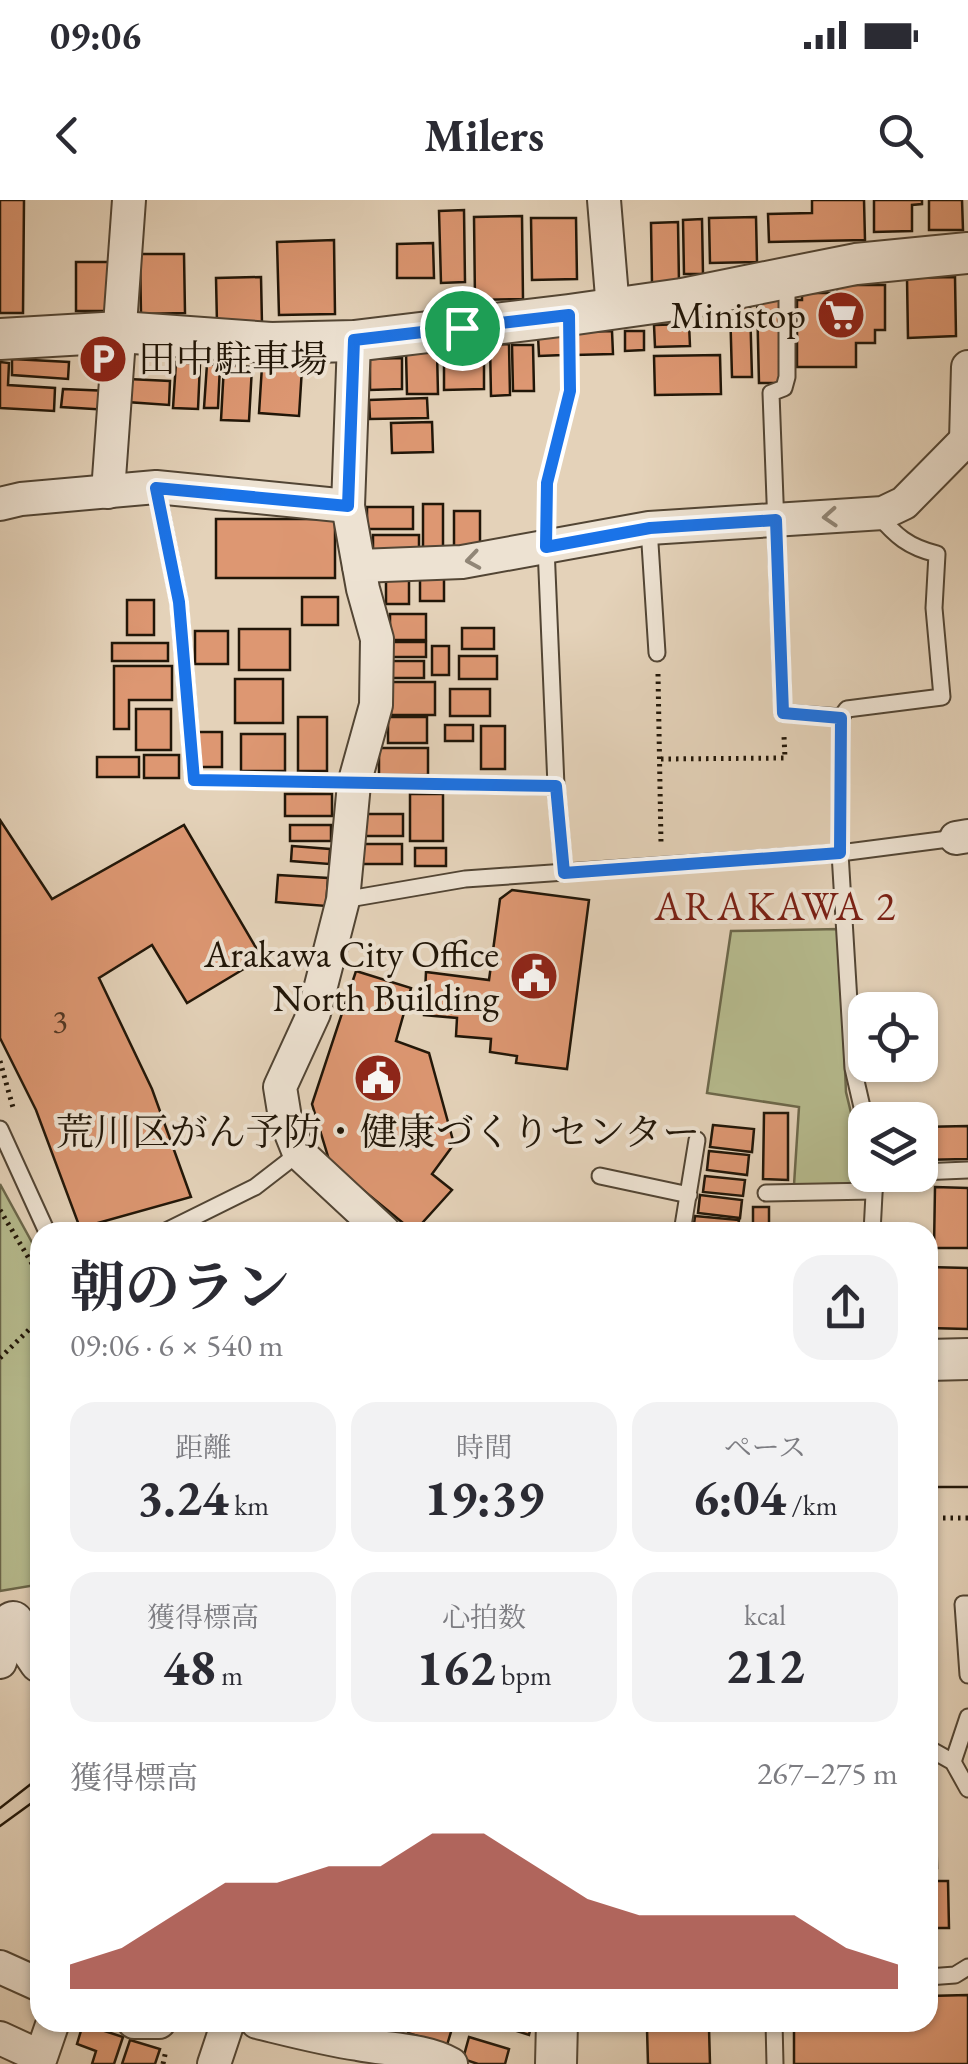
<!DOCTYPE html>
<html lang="ja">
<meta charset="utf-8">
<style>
body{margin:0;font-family:"EB Garamond","Noto Serif JP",serif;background:#f2f2f3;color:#2b2b33;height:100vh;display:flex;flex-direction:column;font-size:38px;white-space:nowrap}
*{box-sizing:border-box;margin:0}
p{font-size:32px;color:#7c7c81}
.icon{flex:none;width:55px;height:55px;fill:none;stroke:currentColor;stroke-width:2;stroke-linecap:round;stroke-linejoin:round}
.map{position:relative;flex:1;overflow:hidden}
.details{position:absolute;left:30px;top:1022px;width:908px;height:810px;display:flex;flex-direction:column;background:#fff;border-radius:30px;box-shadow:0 2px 8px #0004}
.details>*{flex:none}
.controls{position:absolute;left:848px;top:792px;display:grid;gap:20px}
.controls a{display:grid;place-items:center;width:90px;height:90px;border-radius:20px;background:#fff;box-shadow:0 2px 8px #0004;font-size:50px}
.pin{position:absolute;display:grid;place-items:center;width:85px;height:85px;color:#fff;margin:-42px;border:5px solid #fff;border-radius:50%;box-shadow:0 2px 10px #0007}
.round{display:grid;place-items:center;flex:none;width:105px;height:105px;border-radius:30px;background:#f2f2f3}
.summary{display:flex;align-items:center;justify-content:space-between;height:170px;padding:0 40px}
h1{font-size:55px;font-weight:700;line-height:75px}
.figures{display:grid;grid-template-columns:repeat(3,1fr);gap:15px;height:170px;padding:10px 40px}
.figures div{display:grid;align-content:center;border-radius:25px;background:#f2f2f3;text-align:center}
.figures b{font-size:50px;font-weight:700}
.figures small{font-size:28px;font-weight:400}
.figures p{font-size:28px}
.chart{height:280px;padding:20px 40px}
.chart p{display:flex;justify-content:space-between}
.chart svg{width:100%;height:180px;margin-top:10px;fill:#8f2418;opacity:.7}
.status{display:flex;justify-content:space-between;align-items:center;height:70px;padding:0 50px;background:#fff;direction:ltr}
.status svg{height:28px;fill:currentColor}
header{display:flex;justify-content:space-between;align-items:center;height:130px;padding:0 40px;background:#fff;font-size:45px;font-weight:700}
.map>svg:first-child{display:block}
.green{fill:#b6bb8e;stroke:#6c684b;stroke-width:2.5}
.building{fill:#dd9772;stroke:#211608;stroke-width:2.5}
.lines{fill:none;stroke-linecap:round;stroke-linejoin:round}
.service-casing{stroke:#524534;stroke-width:19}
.minor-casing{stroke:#524534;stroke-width:36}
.tertiary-casing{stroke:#524534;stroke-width:44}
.path{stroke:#211608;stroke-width:5;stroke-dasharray:2.5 5;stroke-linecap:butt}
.service{stroke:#ede2d2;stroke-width:15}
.minor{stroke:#ede2d2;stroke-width:32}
.tertiary{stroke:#ede2d2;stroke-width:40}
.tram{stroke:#211608;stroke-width:2.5}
.oneway{stroke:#918677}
.route-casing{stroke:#fff;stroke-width:20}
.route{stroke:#1a73e8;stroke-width:12}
.labels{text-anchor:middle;stroke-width:8;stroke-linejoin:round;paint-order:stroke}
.number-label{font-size:32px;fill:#503622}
.poi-label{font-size:38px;fill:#211608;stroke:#ede2d2;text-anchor:end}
.neighbourhood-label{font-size:40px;letter-spacing:2.5px;fill:#7a1f14;stroke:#ede2d2}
</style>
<div class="status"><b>09:06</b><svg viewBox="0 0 49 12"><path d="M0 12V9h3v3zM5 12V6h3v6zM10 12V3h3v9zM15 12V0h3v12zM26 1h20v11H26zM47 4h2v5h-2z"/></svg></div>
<header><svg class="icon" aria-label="back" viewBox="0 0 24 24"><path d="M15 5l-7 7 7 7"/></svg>Milers<svg class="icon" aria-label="search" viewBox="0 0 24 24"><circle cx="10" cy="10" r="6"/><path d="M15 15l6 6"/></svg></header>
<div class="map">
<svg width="968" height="1864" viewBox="0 0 968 1864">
<rect width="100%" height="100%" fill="#e4d2b9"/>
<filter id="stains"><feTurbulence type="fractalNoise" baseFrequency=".002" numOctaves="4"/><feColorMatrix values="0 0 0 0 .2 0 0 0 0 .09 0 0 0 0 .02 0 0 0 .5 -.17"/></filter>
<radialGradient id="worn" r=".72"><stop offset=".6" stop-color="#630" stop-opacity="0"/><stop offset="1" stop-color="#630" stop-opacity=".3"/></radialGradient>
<g class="green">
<path d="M839,729L846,892L868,983L794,985L799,907L707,893L731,731Z"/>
<path d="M0,984L40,1057V1338L37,1339L36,1385L0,1391Z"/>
</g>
<g class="building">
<path d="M0,0H24L23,113H0Z"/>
<path d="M812,0H864L865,40L769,42L768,14L812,13Z"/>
<path d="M874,0H922V4L912,5V31L874,32Z"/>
<path d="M929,0H962L963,30H929Z"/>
<path d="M464,10L465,82L441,83L439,11Z"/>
<path d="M522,16L523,99L475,100L474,17Z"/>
<path d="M756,17L757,62L710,63L709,18Z"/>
<path d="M531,18H576L577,79L532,80Z"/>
<path d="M702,19L703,74H684L683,20Z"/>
<path d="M678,22L679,83L652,84L651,23Z"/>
<path d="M334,40L335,114L279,115L277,42Z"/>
<path d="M433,43L434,78H397V44Z"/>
<path d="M140,54H184L185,113L141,114Z"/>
<path d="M76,62H114L112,111H76Z"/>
<path d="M261,77L262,124H217L216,78Z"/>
<path d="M955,77L956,136L908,138L907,78Z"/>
<path d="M837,85H885V130H875V143H856V167H797V100H802V93H837Z"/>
<path d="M757,99H781L783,183H759Z"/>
<path d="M730,105H750L752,177H732Z"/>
<path d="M689,124L690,146L655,147L654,125Z"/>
<path d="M612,131L613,154L574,155L573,132Z"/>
<path d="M625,131H644V150L625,151Z"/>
<path d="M563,135V155L539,156L538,136Z"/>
<path d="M509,144L510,195L491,196L490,145Z"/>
<path d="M512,145H533L534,191H513Z"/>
<path d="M437,151L438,194H407L406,152Z"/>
<path d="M720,155L721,194L655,195L654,156Z"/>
<path d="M484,157V189L444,190V158Z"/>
<path d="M402,158V189L370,190V159Z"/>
<path d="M12,159L69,162L68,179L12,175Z"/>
<path d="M0,162L9,163L8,185L55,188L54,211L0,208Z"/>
<path d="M176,162L200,164L198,209L173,208Z"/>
<path d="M207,164L220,165L218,208H204Z"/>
<path d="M224,165L252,167L249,221L221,220Z"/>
<path d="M262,166L302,168L299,216L259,213Z"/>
<path d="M128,179L170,181L169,205L127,202Z"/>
<path d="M63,189L110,191L109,210L61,207Z"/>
<path d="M427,198L428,218L370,219L369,200Z"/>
<path d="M432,222L433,252L392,253L391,223Z"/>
<rect x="423" y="304" width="20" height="48"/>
<rect x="367" y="307" width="46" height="22"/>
<rect x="454" y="311" width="26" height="36"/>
<rect x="216" y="319" width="119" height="59"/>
<rect x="373" y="335" width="46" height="19"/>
<rect x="386" y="375" width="23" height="29"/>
<rect x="420" y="377" width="24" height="24"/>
<rect x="302" y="397" width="36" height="28"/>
<rect x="127" y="400" width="27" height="35"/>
<rect x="390" y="414" width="36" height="26"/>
<rect x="462" y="428" width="32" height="21"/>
<rect x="239" y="429" width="51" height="41"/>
<rect x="195" y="431" width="33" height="33"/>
<rect x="386" y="442" width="40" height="15"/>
<rect x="112" y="443" width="56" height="18"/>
<rect x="432" y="446" width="17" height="29"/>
<rect x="459" y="456" width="38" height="23"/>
<rect x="383" y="461" width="41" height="17"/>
<path d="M114,466H172V500H129V529H114Z"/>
<rect x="235" y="479" width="48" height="44"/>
<rect x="391" y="482" width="44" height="33"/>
<rect x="450" y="489" width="40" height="27"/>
<rect x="136" y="509" width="35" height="41"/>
<rect x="298" y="517" width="29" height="54"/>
<rect x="388" y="517" width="39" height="26"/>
<rect x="445" y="525" width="28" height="16"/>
<rect x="481" y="526" width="24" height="43"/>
<rect x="198" y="532" width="24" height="35"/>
<rect x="241" y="534" width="44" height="37"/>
<rect x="379" y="548" width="49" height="27"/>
<rect x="144" y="555" width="35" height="23"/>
<rect x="97" y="557" width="42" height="20"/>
<rect x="285" y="594" width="47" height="22"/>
<rect x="410" y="594" width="33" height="47"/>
<rect x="359" y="614" width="44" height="22"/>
<path d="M0,620L52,699L184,625L262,758L187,803L152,745L99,778L152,889L191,997L80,1028L36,910L0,838Z"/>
<rect x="290" y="625" width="41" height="16"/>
<rect x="354" y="644" width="48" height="20"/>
<path d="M292,646L330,649L329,664L291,661Z"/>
<rect x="415" y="648" width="31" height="18"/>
<path d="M278,675L328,678L326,706L276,702Z"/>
<path d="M512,690L589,700L567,869L516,863L517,856L490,852L491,839L456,836L457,818L424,815L426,772L489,780L500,699Z"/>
<path d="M356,771L411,788L396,841L429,853L454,944L432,974L452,990L414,1032L330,963L312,904Z"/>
<path d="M764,913H788V980L763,979Z"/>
<path d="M713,925L754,929L752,952L710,947Z"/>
<path d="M968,926V959L920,960V927Z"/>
<path d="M709,951L749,955L747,975L707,970Z"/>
<path d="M705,976L745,980L743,996L703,992Z"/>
<path d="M935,987L968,988V1048H934Z"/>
<path d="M700,995L742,1000L740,1018L698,1013Z"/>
<rect x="753" y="1007" width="16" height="25"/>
<path d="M695,1016L739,1020L737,1032H693Z"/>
<path d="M928,1067L968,1068V1129L928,1128Z"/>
<path d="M928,1569H935L937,1668H928Z"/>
<path d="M928,1681H948L949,1728H928Z"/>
<path d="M968,1795V1864H794V1822H928V1796Z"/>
<path d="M411,1822H454L447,1845L408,1833Z"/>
<path d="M489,1822H532L529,1835Z"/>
<path d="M83,1824L123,1837L114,1864H92L96,1851L77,1844Z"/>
<path d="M709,1828L710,1864H648L647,1829Z"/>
<path d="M469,1837L509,1849L505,1864H478L463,1859Z"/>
<path d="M130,1840L160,1849L155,1864H122Z"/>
</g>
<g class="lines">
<g class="service-casing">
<g id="service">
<path d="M787,79V177L784,188L771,193L783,513L841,517L840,653L853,868L865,920"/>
<path d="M156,287L179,402L194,580L556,586"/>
<path d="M649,328L657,453"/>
<path d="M546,347L556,586L564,673"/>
<path d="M841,517L847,509L942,497L934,408L937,354C908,347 896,336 877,314"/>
<path d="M343,700L465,679L840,653L956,638"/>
<path d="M0,929L47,1032"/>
<path d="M920,972L968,970"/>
<path d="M600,976L689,995"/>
<path d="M766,993L874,991"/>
<path d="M164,1032L255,987L299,953"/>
<path d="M682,1032L697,940"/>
<path d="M872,1032L875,975"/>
<path d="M968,1404H963L968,1475"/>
<path d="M928,1548L953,1562L968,1589"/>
<path d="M953,1562L968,1517"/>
<path d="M928,1777L955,1775L968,1767"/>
<path d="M774,1822L775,1864"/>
</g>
</g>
<g class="minor-casing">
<g id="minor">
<path d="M604,0L613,109"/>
<path d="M354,141L348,306L363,389L377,439L376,505L354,584L343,700L314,813L280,887L285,918L299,953L384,1032"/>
<path d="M966,240L968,167"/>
<path d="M108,292L129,0"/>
<path d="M0,304L21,299L156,287L348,306"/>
<path d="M359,366L462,362L649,328L883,313L904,303L968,238"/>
<path d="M956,638L968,636"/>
<path d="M0,1462L13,1422"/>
<path d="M0,1767L40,1785"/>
<path d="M134,1822H159"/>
<path d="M257,1822C290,1830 324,1839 358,1844C389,1850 423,1849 451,1864"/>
<path d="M0,1838L41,1857L53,1822"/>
<path d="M214,1864L228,1822"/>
</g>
</g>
<g class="tertiary-casing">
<g id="tertiary">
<path d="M0,139L120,132L271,143L354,141L569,115L682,99L856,64L968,53"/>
<path d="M928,1160L968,1159"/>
<path d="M13,1422L40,1462"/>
<path d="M556,1864L557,1822"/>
</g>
</g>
<g class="path">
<path d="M547,314V283L570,191L569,148"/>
<path d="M658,474L661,643"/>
<path d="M661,559L785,558L784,536"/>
<path d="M0,861L14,911"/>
<path d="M0,1010L40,1077"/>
<path d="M0,1158L40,1119"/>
<path d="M928,1318H968"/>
<path d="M163,1864L166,1850"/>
</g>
<use href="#service" class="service"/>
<use href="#minor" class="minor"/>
<use href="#tertiary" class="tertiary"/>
<g class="tram">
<path d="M928,1287H968"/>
<path d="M0,1608L40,1577"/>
<path d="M0,1626L40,1597"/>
</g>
</g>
<defs><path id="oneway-chevron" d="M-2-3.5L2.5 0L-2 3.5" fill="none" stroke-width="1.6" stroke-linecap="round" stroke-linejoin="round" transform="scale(2.5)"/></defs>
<g class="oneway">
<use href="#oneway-chevron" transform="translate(830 317) rotate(176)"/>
<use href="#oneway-chevron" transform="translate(473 360) rotate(171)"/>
</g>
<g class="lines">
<g class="route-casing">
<path id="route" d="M569,115L570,191L547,283L546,347L650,328L776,320L783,513L841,518L840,653L564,673L556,586L194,580L179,402L156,288L348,306L354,140Z"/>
</g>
<use href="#route" class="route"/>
</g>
<defs>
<g id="supermarket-disc" transform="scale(2.5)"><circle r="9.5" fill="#8f2418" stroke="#ede2d2"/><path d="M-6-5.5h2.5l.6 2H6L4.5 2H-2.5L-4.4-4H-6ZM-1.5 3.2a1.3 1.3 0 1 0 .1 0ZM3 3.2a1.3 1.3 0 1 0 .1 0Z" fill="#fff"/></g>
<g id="parking-disc" transform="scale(2.5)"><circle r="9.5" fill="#8f2418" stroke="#ede2d2"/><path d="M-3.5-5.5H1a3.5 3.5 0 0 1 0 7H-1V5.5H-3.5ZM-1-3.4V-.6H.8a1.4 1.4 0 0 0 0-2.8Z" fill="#fff"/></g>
<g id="civic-disc" transform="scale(2.5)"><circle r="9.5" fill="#8f2418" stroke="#ede2d2"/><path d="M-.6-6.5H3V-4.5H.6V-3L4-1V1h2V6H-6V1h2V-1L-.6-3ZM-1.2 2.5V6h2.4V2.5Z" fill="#fff"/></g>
</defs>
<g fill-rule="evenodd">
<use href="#supermarket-disc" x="841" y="115"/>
<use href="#parking-disc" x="103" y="159"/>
<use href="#civic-disc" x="534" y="776"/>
<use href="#civic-disc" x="378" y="878"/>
</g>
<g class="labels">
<g class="number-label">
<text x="60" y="832">3</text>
</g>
<g class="poi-label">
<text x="806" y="128">Ministop</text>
<text x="138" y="172" text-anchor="start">田中駐車場</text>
<text x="499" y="767">Arakawa City Office<tspan x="499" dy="44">North Building</tspan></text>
<text x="378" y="945" text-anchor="middle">荒川区がん予防・健康づくりセンター</text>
</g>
<g class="neighbourhood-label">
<text x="776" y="720">ARAKAWA 2</text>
</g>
</g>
<rect width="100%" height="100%" filter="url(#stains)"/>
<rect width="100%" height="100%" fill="url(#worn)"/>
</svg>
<div class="controls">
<a><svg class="icon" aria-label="locate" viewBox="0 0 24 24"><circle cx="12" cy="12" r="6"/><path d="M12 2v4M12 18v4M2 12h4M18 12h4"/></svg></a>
<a><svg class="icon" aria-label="layers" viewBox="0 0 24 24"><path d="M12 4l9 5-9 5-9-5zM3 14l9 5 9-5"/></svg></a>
</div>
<div class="pin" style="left:462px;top:128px;background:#1e9e55"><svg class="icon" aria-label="arrive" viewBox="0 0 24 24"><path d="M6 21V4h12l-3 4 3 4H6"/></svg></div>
<section class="details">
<div class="summary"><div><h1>朝のラン</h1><p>09:06 · 6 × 540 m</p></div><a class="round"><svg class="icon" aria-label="share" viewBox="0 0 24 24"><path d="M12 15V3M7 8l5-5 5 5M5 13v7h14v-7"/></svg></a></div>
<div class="figures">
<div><p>距離</p><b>3.24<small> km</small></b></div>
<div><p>時間</p><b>19:39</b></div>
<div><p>ペース</p><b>6:04<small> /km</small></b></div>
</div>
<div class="figures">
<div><p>獲得標高</p><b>48<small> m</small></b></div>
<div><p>心拍数</p><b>162<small> bpm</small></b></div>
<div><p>kcal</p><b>212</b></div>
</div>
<div class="chart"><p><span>獲得標高</span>267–275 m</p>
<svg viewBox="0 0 160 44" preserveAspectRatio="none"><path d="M0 44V38L10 34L20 26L30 18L40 18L50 14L60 14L70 6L80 6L90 14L100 22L110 26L120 26L130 26L140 26L150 34L160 38V44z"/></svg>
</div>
</section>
</div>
